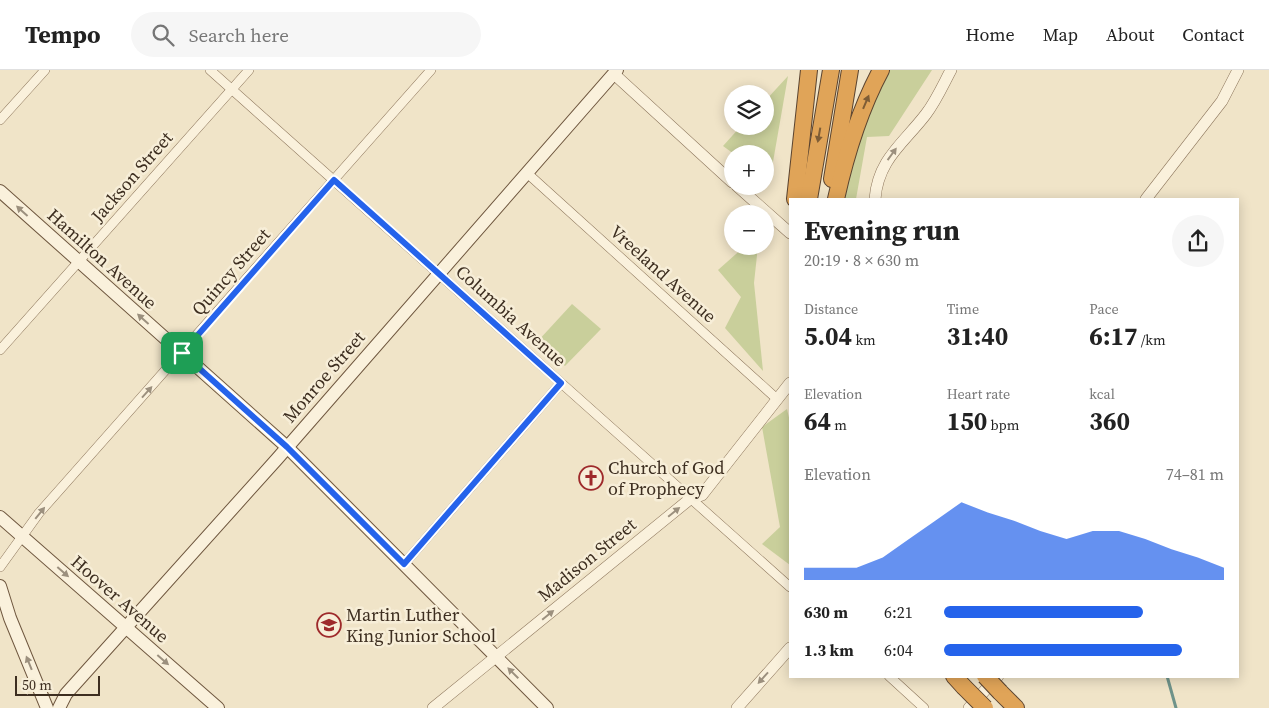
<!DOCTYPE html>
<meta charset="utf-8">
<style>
body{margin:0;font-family:"Source Serif 4",serif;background:#f6f6f6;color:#222;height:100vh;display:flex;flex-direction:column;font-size:19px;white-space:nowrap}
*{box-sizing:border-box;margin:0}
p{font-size:16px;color:#767676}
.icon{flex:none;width:28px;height:28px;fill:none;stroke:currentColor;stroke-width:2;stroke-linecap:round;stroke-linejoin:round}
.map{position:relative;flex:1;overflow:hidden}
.side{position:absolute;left:789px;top:128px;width:450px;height:480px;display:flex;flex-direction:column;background:#fff;border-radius:0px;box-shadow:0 2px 12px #0003}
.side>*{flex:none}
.controls{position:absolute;left:724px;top:15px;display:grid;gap:10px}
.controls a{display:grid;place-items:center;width:50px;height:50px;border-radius:50%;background:#fff;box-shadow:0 2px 12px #0003;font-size:25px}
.scale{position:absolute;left:15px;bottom:12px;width:85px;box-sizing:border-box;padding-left:5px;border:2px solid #3d2e20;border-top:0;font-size:14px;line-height:18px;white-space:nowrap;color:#3d2e20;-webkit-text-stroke:4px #f7eed8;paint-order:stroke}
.pin{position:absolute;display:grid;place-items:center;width:42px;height:42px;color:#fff;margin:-21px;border-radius:10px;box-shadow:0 2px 8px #0006}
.round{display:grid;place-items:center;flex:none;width:52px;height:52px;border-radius:26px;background:#f6f6f6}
.headline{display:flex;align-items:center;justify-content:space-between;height:85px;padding:0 15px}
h1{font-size:28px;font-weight:700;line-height:38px}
.stats{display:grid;grid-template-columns:repeat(3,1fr);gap:8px;height:85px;padding:5px 15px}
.stats div{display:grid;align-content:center}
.stats b{font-size:25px;font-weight:700}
.stats small{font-size:14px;font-weight:400}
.stats p{font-size:14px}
.chart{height:140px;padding:10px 15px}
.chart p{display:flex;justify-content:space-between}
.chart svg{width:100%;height:90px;margin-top:5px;fill:#2563eb;opacity:.7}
ul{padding:0 15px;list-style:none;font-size:16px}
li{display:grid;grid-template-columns:80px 60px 1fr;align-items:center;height:38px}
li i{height:12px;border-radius:6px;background:#2563eb}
header{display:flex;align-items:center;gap:30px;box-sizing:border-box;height:70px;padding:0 25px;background:#fff;border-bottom:1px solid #e0e0e0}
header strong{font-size:24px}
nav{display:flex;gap:28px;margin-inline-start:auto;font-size:18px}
.search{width:350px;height:45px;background:#f6f6f6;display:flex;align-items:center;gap:12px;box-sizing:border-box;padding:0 18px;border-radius:28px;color:#767676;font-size:19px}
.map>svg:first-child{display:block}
.green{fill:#c9cf9b}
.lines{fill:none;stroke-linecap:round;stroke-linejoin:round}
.stream{stroke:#6f938a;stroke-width:3}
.minor-casing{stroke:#8d765c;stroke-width:10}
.tertiary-casing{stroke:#8d765c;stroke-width:12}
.secondary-casing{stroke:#6f573f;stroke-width:14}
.motorway-casing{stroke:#5b4430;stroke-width:18}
.minor{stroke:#faf1dc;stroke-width:9}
.tertiary{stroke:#faf1dc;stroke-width:11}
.secondary{stroke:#faf1dc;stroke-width:12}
.motorway{stroke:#e0a458;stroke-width:16}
.motorway-bridge-casing{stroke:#5b4430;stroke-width:18;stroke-linecap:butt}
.motorway-bridge{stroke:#e0a458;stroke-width:16}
.oneway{fill:#7e5d36}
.oneway2{fill:#9c907e}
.route-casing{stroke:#fff;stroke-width:10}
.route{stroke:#2563eb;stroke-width:6}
.labels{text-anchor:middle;stroke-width:5;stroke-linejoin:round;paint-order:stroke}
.street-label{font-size:18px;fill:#3d2e20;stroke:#f7eed8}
.poi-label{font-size:18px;fill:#3d2e20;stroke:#f7eed8;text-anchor:start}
</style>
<header>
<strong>Tempo</strong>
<div class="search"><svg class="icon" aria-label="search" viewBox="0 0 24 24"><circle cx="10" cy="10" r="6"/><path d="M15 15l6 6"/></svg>Search here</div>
<nav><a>Home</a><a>Map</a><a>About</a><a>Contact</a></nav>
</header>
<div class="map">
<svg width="1269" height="638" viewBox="0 0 1269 638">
<rect width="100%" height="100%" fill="#f0e4c8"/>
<g class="green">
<path d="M889,0H932L889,66L867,67L856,129H841L856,67Z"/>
<path d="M788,6L770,109L765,105V84H734L723,76L741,56H765V31Z"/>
<path d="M745,176H758L754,213L763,301L725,258L741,227L718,200Z"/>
<path d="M572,234L601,259L565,296L537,272Z"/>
<path d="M787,339L790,352V495L762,474L780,457L762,357Z"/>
</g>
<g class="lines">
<path class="stream" d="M1167,606L1176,638"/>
<g class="minor-casing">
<g id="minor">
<path d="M210,0L790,517"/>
<path d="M0,50L45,0"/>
<path d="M527,103L777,329"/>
<path d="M0,280L249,0"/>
<path d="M404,494L561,313"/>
<path d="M0,497L39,443L431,0"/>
<path d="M889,606L924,638"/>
</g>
</g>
<g class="tertiary-casing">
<g id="tertiary">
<path d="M614,4L732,112"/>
<path d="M737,116L790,163"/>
<path d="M875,129C878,89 904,73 926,44C936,31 943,15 951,0"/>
<path d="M1146,129L1222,31L1238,0"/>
<path d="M433,638L690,429L702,425L790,313"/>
<path d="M737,638L790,578"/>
<path d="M969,638L998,606"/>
</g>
</g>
<g class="secondary-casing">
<g id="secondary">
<path d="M0,121L287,377L547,638"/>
<path d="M0,447L218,638"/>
<path d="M0,516L10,548L47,638"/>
<path d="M59,638L66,624L277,389L617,0"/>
</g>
</g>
<g class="motorway-casing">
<g id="motorway">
<path d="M832,109L850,0"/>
<path d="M795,129L809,0"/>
<path d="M809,129L831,0"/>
<path d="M836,129C846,84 859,41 881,0"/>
<path d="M954,606L964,617"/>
<path d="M1000,622L1016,638"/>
</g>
</g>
<use href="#minor" class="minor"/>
<use href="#tertiary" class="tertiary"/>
<use href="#secondary" class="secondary"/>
<use href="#motorway" class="motorway"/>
<g class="motorway-bridge-casing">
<g id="motorway-bridge">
<path d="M985,606L1000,622"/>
<path d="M964,617L985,638"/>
</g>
</g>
<use href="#motorway-bridge" class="motorway-bridge"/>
</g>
<defs><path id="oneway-solid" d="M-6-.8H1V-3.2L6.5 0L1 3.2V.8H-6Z" transform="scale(1.25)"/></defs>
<g class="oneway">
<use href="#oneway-solid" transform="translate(866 32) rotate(-67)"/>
<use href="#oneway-solid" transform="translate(819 65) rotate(100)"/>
</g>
<g class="oneway2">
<use href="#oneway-solid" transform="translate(892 84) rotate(-54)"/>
<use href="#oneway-solid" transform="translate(22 141) rotate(-138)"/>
<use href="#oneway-solid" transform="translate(143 249) rotate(-138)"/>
<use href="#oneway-solid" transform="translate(147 322) rotate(-48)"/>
<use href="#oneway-solid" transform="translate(674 442) rotate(-39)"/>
<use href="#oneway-solid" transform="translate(40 443) rotate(-51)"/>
<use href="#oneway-solid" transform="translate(63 502) rotate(41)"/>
<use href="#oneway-solid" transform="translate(548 545) rotate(-39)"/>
<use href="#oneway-solid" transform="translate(163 590) rotate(41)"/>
<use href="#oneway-solid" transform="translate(29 593) rotate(-112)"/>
<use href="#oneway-solid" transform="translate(513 603) rotate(-135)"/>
<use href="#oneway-solid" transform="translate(763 608) rotate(132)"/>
</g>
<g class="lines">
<g class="route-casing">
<path id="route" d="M334,110L561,313L404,494L287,377L182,283Z"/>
</g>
<use href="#route" class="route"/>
</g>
<defs>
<g id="church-ring" transform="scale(1.25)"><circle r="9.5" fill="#f7eed8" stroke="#9e2a2b" stroke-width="1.5"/><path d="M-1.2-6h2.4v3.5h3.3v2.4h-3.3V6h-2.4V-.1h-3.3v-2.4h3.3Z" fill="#9e2a2b"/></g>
<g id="school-ring" transform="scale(1.25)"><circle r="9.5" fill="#f7eed8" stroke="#9e2a2b" stroke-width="1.5"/><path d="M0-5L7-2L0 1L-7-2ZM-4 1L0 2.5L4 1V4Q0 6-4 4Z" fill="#9e2a2b"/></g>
</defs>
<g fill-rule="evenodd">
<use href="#church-ring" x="591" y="408"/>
<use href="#school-ring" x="329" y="555"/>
</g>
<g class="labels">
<g class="street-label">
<text transform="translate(132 107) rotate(-49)" y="6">Jackson Street</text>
<text transform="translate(102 189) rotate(42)" y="6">Hamilton Avenue</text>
<text transform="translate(231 202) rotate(-49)" y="6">Quincy Street</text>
<text transform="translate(663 204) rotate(42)" y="6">Vreeland Avenue</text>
<text transform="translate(511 246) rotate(42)" y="6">Columbia Avenue</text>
<text transform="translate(324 307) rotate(-49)" y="6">Monroe Street</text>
<text transform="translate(587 490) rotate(-39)" y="6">Madison Street</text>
<text transform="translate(120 529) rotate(41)" y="6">Hoover Avenue</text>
</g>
<g class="poi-label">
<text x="608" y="404">Church of God<tspan x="608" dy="21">of Prophecy</tspan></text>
<text x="346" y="551">Martin Luther<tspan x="346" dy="21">King Junior School</tspan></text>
</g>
</g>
</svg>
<div class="controls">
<a><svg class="icon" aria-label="layers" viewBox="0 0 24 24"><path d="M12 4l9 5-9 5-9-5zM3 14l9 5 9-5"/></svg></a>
<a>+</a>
<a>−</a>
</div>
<div class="scale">50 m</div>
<div class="pin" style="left:182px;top:283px;background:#1e9e55"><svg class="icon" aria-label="arrive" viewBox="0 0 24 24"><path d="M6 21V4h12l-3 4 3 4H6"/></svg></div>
<section class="side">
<div class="headline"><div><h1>Evening run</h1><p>20:19 · 8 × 630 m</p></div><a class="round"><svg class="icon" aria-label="share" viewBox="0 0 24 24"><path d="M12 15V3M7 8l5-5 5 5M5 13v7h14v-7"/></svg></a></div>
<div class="stats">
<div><p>Distance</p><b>5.04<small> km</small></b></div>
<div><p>Time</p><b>31:40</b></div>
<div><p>Pace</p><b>6:17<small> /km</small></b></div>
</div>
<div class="stats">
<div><p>Elevation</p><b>64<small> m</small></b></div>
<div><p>Heart rate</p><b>150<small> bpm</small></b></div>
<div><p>kcal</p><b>360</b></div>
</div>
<div class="chart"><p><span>Elevation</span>74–81 m</p>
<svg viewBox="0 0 160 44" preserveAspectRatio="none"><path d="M0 44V38L10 38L20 38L30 33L40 24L50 15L60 6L70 11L80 15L90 20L100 24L110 20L120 20L130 24L140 29L150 33L160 38V44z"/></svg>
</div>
<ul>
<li><b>630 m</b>6:21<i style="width:71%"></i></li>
<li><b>1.3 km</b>6:04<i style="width:85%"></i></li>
</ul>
</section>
</div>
